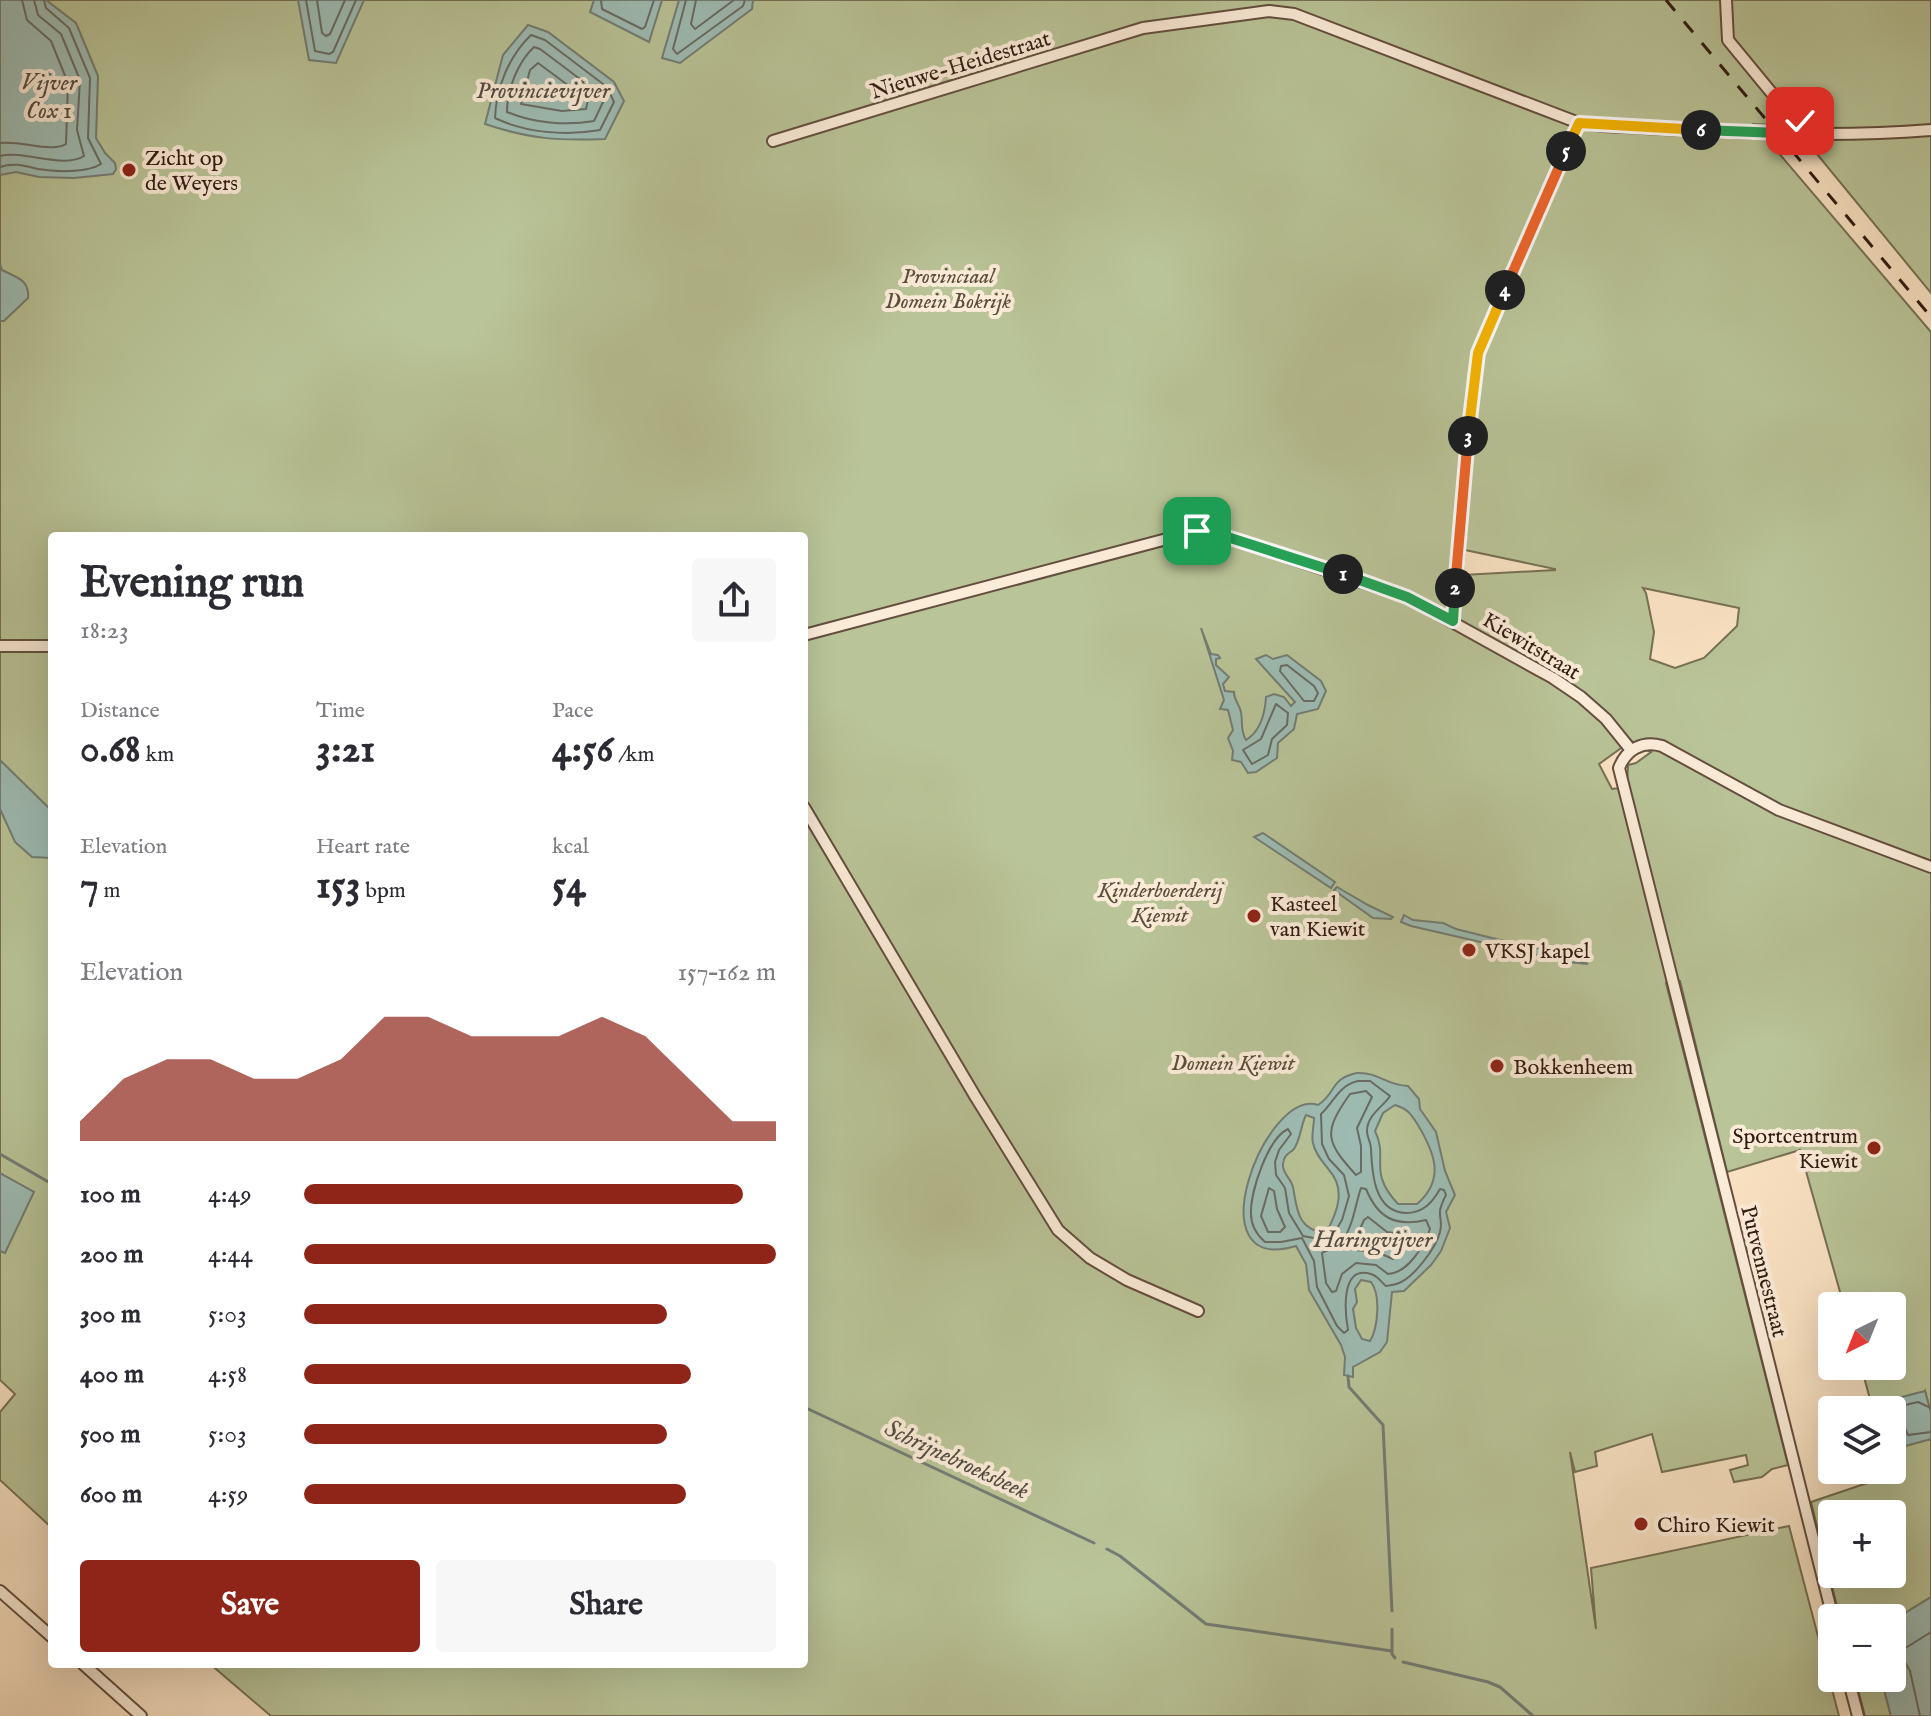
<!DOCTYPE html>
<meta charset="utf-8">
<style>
body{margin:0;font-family:"IM FELL English",serif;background:#f7f7f7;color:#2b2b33;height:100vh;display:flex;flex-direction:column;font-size:30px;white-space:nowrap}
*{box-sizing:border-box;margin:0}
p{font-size:26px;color:#7c7c81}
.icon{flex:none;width:44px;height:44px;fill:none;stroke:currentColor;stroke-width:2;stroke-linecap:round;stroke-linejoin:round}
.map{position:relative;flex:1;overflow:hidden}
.drawer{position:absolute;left:48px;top:532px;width:760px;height:1136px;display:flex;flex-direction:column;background:#fff;border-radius:8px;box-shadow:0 8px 32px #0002}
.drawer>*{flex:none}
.needle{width:52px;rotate:223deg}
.controls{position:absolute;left:1818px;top:1292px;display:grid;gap:16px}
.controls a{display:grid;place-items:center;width:88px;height:88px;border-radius:8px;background:#fff;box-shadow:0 8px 32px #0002;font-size:40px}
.pin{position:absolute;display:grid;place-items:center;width:68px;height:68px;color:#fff;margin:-34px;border-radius:16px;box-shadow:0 4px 12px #0006}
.km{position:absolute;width:40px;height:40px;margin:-20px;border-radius:50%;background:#222;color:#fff;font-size:22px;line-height:40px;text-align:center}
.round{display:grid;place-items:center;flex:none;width:84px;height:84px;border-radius:8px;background:#f7f7f7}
.head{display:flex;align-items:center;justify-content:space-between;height:136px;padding:0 32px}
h1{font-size:44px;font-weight:700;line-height:60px}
.metrics{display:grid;grid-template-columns:repeat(3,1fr);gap:12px;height:136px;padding:8px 32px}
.metrics div{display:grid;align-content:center}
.metrics b{font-size:40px;font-weight:700}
.metrics small{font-size:22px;font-weight:400}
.metrics p{font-size:22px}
.chart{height:224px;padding:16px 32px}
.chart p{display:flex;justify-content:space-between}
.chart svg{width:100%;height:144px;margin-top:8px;fill:#8f2418;opacity:.7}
.button{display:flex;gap:16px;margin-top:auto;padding:16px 32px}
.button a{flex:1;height:92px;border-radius:8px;background:#8f2418;color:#fff;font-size:32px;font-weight:700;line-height:92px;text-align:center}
.button a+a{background:#f7f7f7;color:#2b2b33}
ul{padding:0 32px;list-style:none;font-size:26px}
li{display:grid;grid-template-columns:128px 96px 1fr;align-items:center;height:60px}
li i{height:20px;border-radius:10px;background:#8f2418}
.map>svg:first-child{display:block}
.green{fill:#b9c498;stroke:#767055;stroke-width:2;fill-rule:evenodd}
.water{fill:#9ebdb5;stroke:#737d74;stroke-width:2;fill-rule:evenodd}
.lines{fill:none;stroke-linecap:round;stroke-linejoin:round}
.shore{stroke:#686c64;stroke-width:2}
.stream{stroke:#737d74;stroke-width:3}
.minor-casing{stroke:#644e3e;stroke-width:14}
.minor{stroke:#fbecd8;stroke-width:10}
.rail{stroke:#321c12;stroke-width:3;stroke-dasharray:14 14;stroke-linecap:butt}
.split-1-casing{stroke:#fff;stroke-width:16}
.split-2-casing{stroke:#fff;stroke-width:16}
.split-3-casing{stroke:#fff;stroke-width:16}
.split-4-casing{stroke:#fff;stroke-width:16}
.split-5-casing{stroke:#fff;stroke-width:16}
.split-6-casing{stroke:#fff;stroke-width:16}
.split-7-casing{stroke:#fff;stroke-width:16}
.split-1{stroke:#22a559;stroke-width:10}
.split-2{stroke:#22a559;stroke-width:10}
.split-3{stroke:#f0652b;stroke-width:10}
.split-4{stroke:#f5b400;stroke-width:10}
.split-5{stroke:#f0652b;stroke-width:10}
.split-6{stroke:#f5b400;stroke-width:10}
.split-7{stroke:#22a559;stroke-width:10}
.poi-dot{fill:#8f2418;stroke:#fbecd8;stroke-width:3}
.labels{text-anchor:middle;stroke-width:8;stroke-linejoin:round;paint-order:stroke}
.street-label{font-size:22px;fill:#321c12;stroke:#fbecd8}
.poi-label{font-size:22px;fill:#321c12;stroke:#fbecd8;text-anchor:start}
.park-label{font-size:22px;font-style:italic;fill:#5a4e3a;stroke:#fbecd8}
.water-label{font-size:24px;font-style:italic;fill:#524c43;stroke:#fbecd8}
</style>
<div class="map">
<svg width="1931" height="1716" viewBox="0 0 1931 1716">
<rect width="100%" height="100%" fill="#f9e2c3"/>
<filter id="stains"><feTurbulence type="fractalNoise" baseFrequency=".0025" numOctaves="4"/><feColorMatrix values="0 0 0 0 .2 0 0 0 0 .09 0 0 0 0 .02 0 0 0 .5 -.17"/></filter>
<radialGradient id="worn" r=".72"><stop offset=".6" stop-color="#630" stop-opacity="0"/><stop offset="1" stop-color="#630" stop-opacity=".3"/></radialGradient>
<g class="green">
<path d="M0,0H1931V293L1794,126L1754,124L1931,332V1413L1925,1391L1902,1446L1931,1439V1597L1892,1621V1618H1840L1811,1502L1891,1475L1892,1410H1873L1861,1366H1892V1306H1844L1800,1150L1727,1172L1680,981L1666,983L1788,1465L1772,1469L1762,1477L1734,1482L1730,1470L1748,1465L1746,1455L1662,1472L1652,1434L1595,1452L1597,1466L1575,1472L1570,1452L1596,1629L1591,1568L1789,1526L1839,1716H271L210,1664H804V536H52V1528L0,1480V1412L15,1394L0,1380ZM1465,550L1555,569V570L1463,575ZM1643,588L1739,608L1737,626L1704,658L1675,668L1650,659L1654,632L1646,593ZM1631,741L1651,752L1636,763L1628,765L1627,787L1612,789L1599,764ZM1832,1514H1892V1574H1832Z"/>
<path d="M1855,1678H1881L1891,1716H1865Z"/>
</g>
<g class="water">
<path d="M0,0H46L76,23L98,76L96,138L105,153L115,163L116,169L113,174L74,178L39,177L16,172L0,175Z"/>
<path d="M298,0H364L336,63L309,60Z"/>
<path d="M594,0H662L649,42L590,12Z"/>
<path d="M679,0H753L752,9L680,63L662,58Z"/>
<path d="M528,25L548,32L614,82L624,101L605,139C558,141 530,139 485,124L503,55Z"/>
<path d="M0,264L2,270C16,277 30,280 28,298L4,321H0Z"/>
<path d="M1201,628L1211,654L1218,655L1220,658L1216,659V665L1229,677L1223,684L1225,691L1234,692C1234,701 1239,703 1241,712C1243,722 1240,731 1246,740C1261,731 1265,713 1266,697L1274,694L1284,697L1291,706L1295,702L1256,659L1266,655L1273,659L1287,655L1321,681L1326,691L1318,709L1297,714L1294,729L1278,743L1277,758L1256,772L1248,773L1241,762L1232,760L1233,751L1228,738L1233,730L1228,710L1220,709L1224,700Z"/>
<path d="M0,760L52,811V858L32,857L15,842L0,809Z"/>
<path d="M1263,833L1335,882L1331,888L1254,837Z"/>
<path d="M1337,887L1368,905L1393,917L1391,919L1373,918L1334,890Z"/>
<path d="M1404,915L1413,920L1443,923L1456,929L1516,944L1530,945L1548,952L1555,951L1588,964L1567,962L1411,926L1401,922Z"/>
<path d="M1357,1073C1379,1072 1385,1085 1408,1086L1419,1099L1420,1109L1436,1132L1445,1171L1455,1195L1446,1212L1450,1228L1441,1251L1431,1265L1404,1291L1392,1292L1387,1342L1380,1352L1353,1367V1377L1344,1375L1345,1357L1341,1345L1309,1290L1306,1264L1296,1246C1193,1277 1265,1088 1318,1105C1337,1093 1329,1079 1357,1073ZM1395,1105C1408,1109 1411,1114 1418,1125C1434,1152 1446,1179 1417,1204H1398C1367,1171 1389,1159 1375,1131L1383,1113ZM1306,1115L1314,1118C1314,1126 1311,1136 1313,1143C1315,1154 1323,1162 1329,1170C1346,1189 1338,1211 1326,1233C1297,1230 1297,1209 1293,1187C1291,1178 1282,1174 1283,1164C1284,1155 1288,1154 1293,1150C1300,1143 1301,1124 1306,1115ZM1361,1280L1371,1282C1381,1295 1378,1328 1370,1341L1362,1339L1356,1328L1353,1309L1357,1302L1355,1289Z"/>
<path d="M0,1173L34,1192L5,1253L0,1251Z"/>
<path d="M1925,1391L1931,1413V1439L1902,1447L1890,1400Z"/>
<path d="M1931,1597V1716H1891L1881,1678H1892V1621Z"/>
</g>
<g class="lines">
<g class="shore">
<path d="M306,0L315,51L329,54L333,52L356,0"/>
<path d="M317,0L322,33L326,36L330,34L345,0"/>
<path d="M601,0L602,9L642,29L645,27L654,0"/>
<path d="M686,0L673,49L677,54L743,6L745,0"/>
<path d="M696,0L691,24L695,29L734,0"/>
<path d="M531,35L545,40L607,87L614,102L600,130C566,136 526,133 495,118C496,88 509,56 531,35Z"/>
<path d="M534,47L540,49L600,94L603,102L594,121C566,126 533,123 507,112C507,89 518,62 534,47Z"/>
<path d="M538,63L588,100L586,109L562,111L521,104L530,70Z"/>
<path d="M0,143C20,140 52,153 66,144L68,83L51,41L27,20L22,0"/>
<path d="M0,156C24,150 64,169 84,156L77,130L80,80L61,34L38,15L34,0"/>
<path d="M0,167C14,162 25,166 38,169C55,172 87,173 101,164L88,138L90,78L69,28L46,8L44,0"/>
<path d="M1287,665L1314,686L1318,693L1314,701H1304L1280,671L1281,666Z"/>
<path d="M1276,704L1288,713L1287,725L1272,739L1268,755L1252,764L1243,750L1261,739Z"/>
<path d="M1358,1081H1370L1390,1096C1383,1107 1367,1115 1367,1131C1367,1137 1371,1143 1371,1149C1372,1173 1374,1212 1406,1213C1423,1213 1432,1203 1440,1189L1444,1190L1446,1195C1434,1218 1444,1215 1440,1232C1436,1248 1414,1277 1399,1283C1395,1285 1391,1285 1386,1286C1381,1282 1378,1276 1371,1274C1340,1264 1345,1313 1348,1330L1344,1333L1337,1326L1317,1287L1314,1261L1302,1238L1281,1242H1265C1257,1235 1251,1225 1251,1214C1250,1192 1268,1138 1288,1129L1291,1134L1279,1150L1275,1162L1276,1175L1285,1188L1289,1213L1303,1236L1324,1240L1331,1238L1342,1220L1349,1196L1344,1175L1329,1159L1322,1144L1321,1114C1334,1102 1339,1085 1358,1081Z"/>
<path d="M1366,1091L1372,1097L1357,1128L1361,1146V1172L1356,1175C1325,1141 1323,1132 1350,1094Z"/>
<path d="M1269,1188L1274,1191L1277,1209L1285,1227L1280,1232H1268L1261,1216Z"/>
<path d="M1361,1188L1366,1189C1378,1218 1395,1227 1426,1220L1430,1229C1424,1246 1408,1273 1388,1274L1376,1265L1356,1263L1342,1274L1336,1291L1332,1292L1326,1283L1322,1253C1327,1250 1335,1249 1340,1244C1353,1229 1355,1205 1361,1188Z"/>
<path d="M1368,1217L1387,1232L1409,1235L1412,1240L1393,1259L1377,1252L1355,1250L1353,1245L1364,1220Z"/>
<path d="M1931,1408L1918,1402L1901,1406L1898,1413L1908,1435L1931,1432"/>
<path d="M1920,1716L1910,1671L1899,1652L1931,1632"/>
</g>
<g class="stream">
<path d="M0,1154L52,1184"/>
<path d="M1348,1376L1349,1387L1383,1425L1392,1611"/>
<path d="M804,1407L1094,1543"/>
<path d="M1107,1549L1120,1556L1206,1624L1392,1651"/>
<path d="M1392,1629V1654L1395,1658"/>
<path d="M1403,1662L1488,1682L1500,1687L1533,1716"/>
</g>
<g class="minor-casing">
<g id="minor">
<path d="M1726,0L1728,40L1770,91L1810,134"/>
<path d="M773,141L1143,28L1269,11L1294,14L1579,123L1604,126C1713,131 1822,139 1931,130"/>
<path d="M1453,621L1468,436L1478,353L1579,123"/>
<path d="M804,635L1197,531L1218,534L1407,597L1553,678L1581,697L1606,719L1631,750"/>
<path d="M0,646H52"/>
<path d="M804,807L975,1096L1058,1230L1090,1258L1127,1280L1198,1311"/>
<path d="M0,1591L52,1637"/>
<path d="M1833,1618L1619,768C1626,750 1642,740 1662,746L1779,810L1931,867"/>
<path d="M83,1664L141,1716"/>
<path d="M1848,1678L1858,1716"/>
</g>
</g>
<use href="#minor" class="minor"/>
<path class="rail" d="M1666,0L1931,317"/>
</g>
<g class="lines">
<g class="split-1-casing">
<path id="split-1" d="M1197,531L1218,534L1343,574"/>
</g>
<g class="split-2-casing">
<path id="split-2" d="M1343,574L1407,597L1453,621L1455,588"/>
</g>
<g class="split-3-casing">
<path id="split-3" d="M1455,588L1468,436"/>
</g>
<g class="split-4-casing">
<path id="split-4" d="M1468,436L1478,353L1505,290"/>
</g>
<g class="split-5-casing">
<path id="split-5" d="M1505,290L1566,151"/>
</g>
<g class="split-6-casing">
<path id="split-6" d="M1566,151L1579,123L1701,130"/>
</g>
<g class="split-7-casing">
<path id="split-7" d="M1701,130L1810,134L1800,121"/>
</g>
<use href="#split-1" class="split-1"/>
<use href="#split-2" class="split-2"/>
<use href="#split-3" class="split-3"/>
<use href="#split-4" class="split-4"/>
<use href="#split-5" class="split-5"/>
<use href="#split-6" class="split-6"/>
<use href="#split-7" class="split-7"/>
</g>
<g class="poi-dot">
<circle cx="129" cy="170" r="8"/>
<circle cx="1254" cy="916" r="8"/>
<circle cx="1469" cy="950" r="8"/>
<circle cx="1497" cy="1066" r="8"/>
<circle cx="1874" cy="1148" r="8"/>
<circle cx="1641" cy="1524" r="8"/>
</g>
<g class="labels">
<g class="street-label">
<text transform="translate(960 64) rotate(-17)" y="8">Nieuwe-Heidestraat</text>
<text transform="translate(1532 645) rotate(31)" y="8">Kiewitstraat</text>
<text transform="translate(1765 1271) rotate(76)" y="8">Putvennestraat</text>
</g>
<g class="poi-label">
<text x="145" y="165">Zicht op<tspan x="145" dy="25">de Weyers</tspan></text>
<text x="1270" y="911">Kasteel<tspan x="1270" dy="25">van Kiewit</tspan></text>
<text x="1485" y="958">VKSJ kapel</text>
<text x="1513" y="1074">Bokkenheem</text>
<text x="1858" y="1143" text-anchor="end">Sportcentrum<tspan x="1858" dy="25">Kiewit</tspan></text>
<text x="1657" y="1532">Chiro Kiewit</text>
</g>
<g class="park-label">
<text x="948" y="283">Provinciaal<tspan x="948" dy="25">Domein Bokrijk</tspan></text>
<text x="1160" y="897">Kinderboerderij<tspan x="1160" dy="25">Kiewit</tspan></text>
<text x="1233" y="1070">Domein Kiewit</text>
</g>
<g class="water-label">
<text x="49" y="90">Vijver<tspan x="49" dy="28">Cox 1</tspan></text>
<text x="543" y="98">Provincievijver</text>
<text x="1373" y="1247">Haringvijver</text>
<text transform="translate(957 1459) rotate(25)" y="8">Schrijnebroeksbeek</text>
</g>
</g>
<rect width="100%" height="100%" filter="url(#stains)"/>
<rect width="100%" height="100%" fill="url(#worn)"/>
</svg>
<div class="controls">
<a><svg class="needle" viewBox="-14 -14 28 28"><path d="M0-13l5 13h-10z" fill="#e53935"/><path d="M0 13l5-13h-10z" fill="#7c7c81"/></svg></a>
<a><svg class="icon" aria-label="layers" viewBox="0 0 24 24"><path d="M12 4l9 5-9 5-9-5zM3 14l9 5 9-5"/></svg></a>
<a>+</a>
<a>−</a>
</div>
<div class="pin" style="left:1197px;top:531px;background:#1e9e55"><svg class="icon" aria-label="arrive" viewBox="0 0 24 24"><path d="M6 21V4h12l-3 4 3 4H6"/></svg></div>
<div class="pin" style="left:1800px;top:121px;background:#d93025"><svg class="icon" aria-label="check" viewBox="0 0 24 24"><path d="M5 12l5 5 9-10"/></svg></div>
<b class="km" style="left:1343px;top:574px">1</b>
<b class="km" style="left:1455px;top:588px">2</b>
<b class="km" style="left:1468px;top:436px">3</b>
<b class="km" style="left:1505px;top:290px">4</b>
<b class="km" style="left:1566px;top:151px">5</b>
<b class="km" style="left:1701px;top:130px">6</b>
<section class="drawer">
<div class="head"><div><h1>Evening run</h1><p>18:23</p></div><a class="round"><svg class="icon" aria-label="share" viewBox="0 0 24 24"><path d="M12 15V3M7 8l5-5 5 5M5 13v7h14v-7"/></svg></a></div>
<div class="metrics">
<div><p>Distance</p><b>0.68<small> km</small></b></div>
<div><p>Time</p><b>3:21</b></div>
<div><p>Pace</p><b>4:56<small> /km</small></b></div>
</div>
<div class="metrics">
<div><p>Elevation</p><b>7<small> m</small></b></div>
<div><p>Heart rate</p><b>153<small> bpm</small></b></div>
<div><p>kcal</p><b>54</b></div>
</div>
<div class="chart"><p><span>Elevation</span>157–162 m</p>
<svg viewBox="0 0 160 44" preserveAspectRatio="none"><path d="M0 44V38L10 25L20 19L30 19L40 25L50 25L60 19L70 6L80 6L90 12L100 12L110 12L120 6L130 12L140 25L150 38L160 38V44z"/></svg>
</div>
<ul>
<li><b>100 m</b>4:49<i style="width:93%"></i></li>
<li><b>200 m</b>4:44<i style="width:100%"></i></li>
<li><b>300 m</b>5:03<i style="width:77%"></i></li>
<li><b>400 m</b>4:58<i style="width:82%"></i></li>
<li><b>500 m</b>5:03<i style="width:77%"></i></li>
<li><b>600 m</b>4:59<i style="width:81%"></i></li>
</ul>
<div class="button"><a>Save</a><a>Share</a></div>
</section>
</div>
